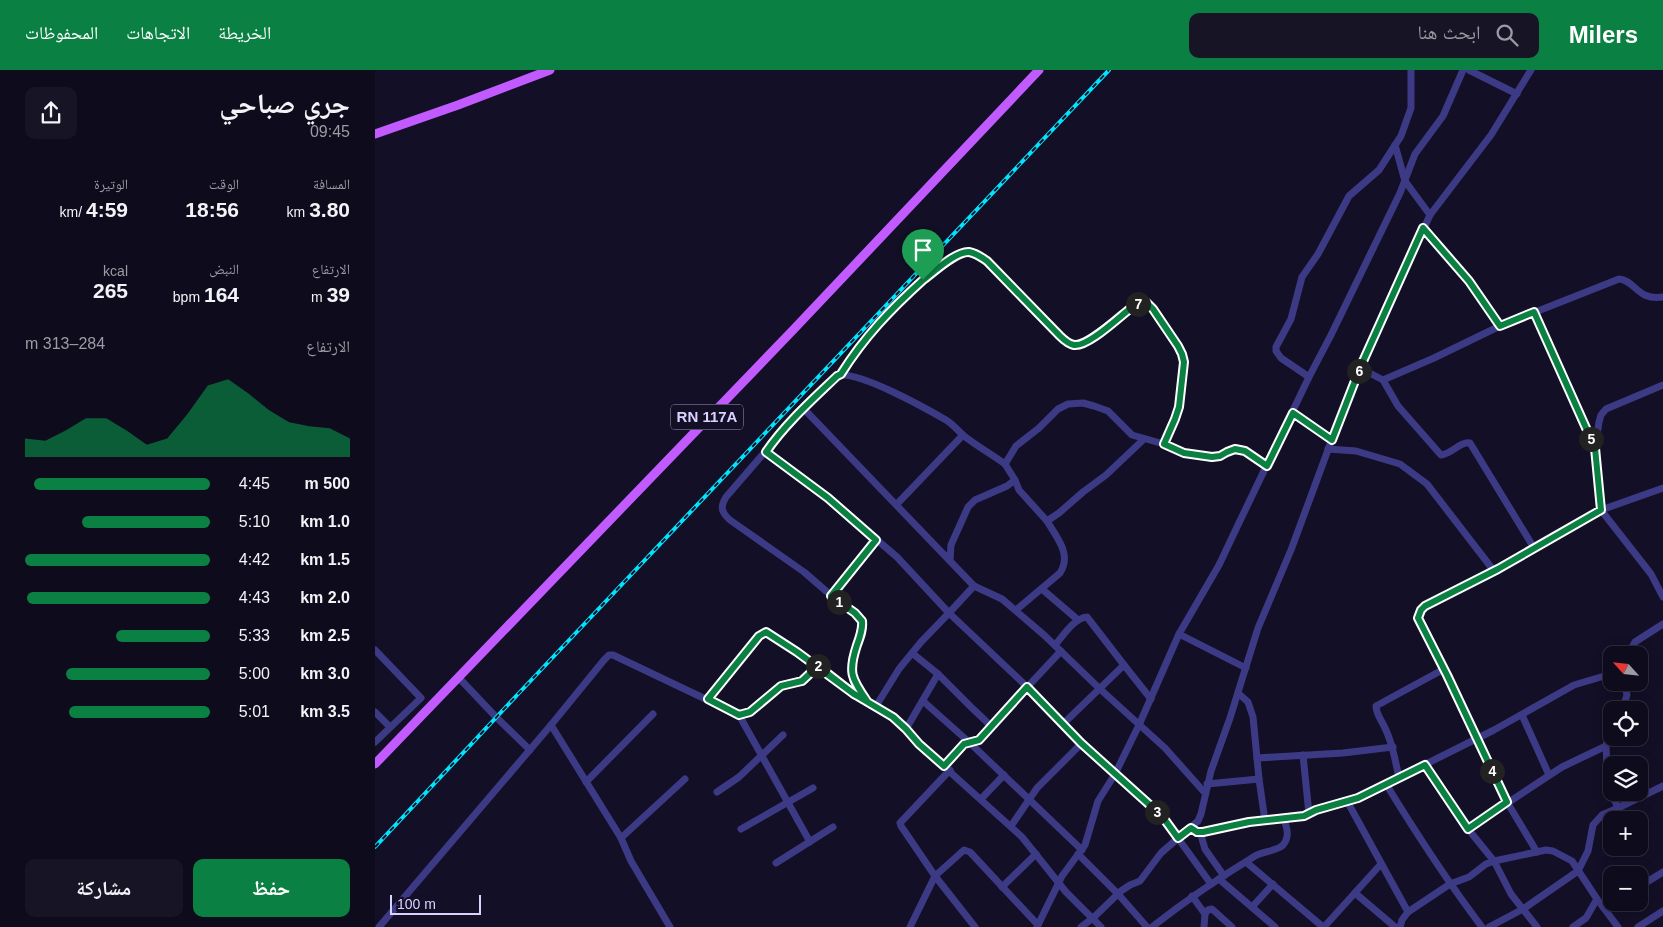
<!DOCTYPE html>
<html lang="ar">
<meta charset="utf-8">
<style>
body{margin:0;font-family:Arial,"Noto Naskh Arabic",sans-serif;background:#171425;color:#f1f3f6;direction:rtl;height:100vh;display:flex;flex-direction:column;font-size:19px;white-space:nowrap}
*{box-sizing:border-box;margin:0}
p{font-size:16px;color:#9b9ba3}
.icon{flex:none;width:28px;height:28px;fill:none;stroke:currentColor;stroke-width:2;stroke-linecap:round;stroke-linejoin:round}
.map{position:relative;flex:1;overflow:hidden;direction:ltr}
.panel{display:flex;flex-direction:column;background:#0e0b1c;width:375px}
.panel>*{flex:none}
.needle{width:32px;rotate:297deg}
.controls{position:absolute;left:1228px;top:576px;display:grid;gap:10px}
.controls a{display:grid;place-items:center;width:45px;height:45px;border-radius:10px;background:#0e0b1c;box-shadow:0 2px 12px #0003,0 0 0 1px #2e2b3b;font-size:25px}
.scale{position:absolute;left:15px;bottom:12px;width:91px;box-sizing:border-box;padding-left:5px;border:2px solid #d9d4ff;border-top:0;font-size:14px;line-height:18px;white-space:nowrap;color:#d9d4ff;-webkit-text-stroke:4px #130f26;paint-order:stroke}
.pin{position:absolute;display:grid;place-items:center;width:42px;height:42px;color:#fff;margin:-51px -21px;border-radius:50% 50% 50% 0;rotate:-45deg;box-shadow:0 0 5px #0007}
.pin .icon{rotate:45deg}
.km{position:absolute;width:25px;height:25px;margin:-12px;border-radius:50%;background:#222;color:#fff;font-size:14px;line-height:25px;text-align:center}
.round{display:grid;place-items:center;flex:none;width:52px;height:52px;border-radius:10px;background:#171425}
.head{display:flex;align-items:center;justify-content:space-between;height:85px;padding:0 25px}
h1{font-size:28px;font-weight:700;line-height:38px}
.metrics{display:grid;grid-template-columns:repeat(3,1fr);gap:8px;height:85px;padding:5px 25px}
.metrics div{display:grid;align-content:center}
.metrics b{font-size:21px;font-weight:700}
.metrics small{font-size:14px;font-weight:400}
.metrics p{font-size:14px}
.chart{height:140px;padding:10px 25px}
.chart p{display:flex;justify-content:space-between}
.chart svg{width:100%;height:90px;margin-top:5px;fill:#0b8043;opacity:.7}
.button{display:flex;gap:10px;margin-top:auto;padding:10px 25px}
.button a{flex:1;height:58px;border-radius:10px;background:#0b8043;color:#fff;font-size:20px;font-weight:700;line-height:58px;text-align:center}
.button a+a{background:#171425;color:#f1f3f6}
ul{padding:0 25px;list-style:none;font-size:16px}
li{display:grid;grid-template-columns:80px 60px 1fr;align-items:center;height:38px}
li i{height:12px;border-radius:6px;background:#0b8043}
header{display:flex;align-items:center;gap:30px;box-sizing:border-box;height:70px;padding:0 25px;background:#0b8043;color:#fff}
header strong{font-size:24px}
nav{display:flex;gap:28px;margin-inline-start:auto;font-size:18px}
.search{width:350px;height:45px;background:#171425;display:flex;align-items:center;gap:12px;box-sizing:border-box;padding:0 18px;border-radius:10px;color:#9b9ba3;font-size:19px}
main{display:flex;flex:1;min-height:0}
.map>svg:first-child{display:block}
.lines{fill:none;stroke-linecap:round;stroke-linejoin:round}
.minor{stroke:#3d3a85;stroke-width:7}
.major{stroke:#c25bff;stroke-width:9}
.rail-casing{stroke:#00e5ff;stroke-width:4}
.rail{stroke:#130f26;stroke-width:2;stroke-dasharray:5.5;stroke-linecap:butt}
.route-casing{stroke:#fff;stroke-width:10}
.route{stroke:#0b8043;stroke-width:6}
.labels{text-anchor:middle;stroke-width:4;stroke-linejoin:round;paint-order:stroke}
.shield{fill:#130f26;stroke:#9e99be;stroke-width:1}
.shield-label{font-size:15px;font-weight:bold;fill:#d9d4ff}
</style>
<header>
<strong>Milers</strong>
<div class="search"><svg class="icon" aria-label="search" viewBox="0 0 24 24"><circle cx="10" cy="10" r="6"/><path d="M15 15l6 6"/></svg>ابحث هنا</div>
<nav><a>الخريطة</a><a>الاتجاهات</a><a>المحفوظات</a></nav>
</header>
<main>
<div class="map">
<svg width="1288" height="857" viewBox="0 0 1288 857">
<rect width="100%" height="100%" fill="#130f26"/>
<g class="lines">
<g class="minor">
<path d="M1094,0L1142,24"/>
<path d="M1020,75L1030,111L1055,145"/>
<path d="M1048,158L1094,211L1125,256"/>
<path d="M1159,242L1219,377"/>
<path d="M985,298L1008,310L1023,336L1066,385C1077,384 1085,371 1095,373L1159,478"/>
<path d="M466,304C492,263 526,226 565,197C571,193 577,187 584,184C594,179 604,185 612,191L685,266C689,270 694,274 699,275C713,277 744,247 756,238L763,234L772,233L778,239L803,277L807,284L809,292L804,337L800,349L789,374"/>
<path d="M934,307L906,288L901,281V277L916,249L927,207L943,184L974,126L1004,100L1026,66L1036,38V0"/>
<path d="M1008,310L1059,288L1125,256L1244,209C1260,210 1262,231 1288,227"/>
<path d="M1288,315L1231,339L1226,345L1224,352L1220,378L1226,440L1276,504L1288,527"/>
<path d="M429,339L462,306C481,299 552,339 571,350C578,354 583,361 589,366C602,376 616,384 630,394"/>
<path d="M918,343L957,370"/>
<path d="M953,379L981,381L1025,394L1052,414L1119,501L1226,440L1288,418"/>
<path d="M391,381L453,428L522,487L574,543L546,572L524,599L501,636"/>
<path d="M640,410L644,420L672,451L684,443L708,422L731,405L769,369"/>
<path d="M522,434L588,365"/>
<path d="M575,490L576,475L593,437L600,430L632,416L640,410L630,394L641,376L664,358L683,339L693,334L708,333L719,336L733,341L757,365L796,376L809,383L841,387L860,379L870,381L892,396"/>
<path d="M1119,501L1050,536L1045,540L1043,545L1044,553L1054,569L1072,605L1132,732L1162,782"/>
<path d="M667,519L703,550"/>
<path d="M456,526L501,470"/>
<path d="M641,540L685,503C697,484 682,468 672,451"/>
<path d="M804,564L871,598"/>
<path d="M680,575C688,566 699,548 712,547L749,595"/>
<path d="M0,580L46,628L0,672"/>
<path d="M537,583L563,604L596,637L616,656L603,670L600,672L591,673L586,677L569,696"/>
<path d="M1253,585L1260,572L1288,554"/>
<path d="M84,608L121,647L155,680"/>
<path d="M863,623L873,632L878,647L884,709L890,751"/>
<path d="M490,628L480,614L477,604V587L487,556L484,547L451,521L429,502L355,450C346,442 345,437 351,427C377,397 402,367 429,339L599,516"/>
<path d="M333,629L388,563L395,564L443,596"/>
<path d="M548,631L595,673L707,780"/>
<path d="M1247,640L1252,625L1249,612"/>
<path d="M0,642L15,657"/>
<path d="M364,645L435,772"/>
<path d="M1147,645L1174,705"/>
<path d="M688,654L749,595L776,629"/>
<path d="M176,655L246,768L256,791L295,857"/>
<path d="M616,656L686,581"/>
<path d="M531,659L563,604"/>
<path d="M707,673L647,612L574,543L599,516L627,529L669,565L725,619L790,678L830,723"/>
<path d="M928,685L934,744"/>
<path d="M882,688L968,683L1018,677"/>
<path d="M1050,695L1093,759L1119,791L1136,824L1162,857"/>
<path d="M575,700L525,753L526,756L560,806L600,857"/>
<path d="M1024,708C1020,689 1017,671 1008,654C1005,648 1001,643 1001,636L1069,599"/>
<path d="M211,712L278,644"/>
<path d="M832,714L884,709"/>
<path d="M1011,714C1041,763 1072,811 1107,857"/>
<path d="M342,722L364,707L408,665"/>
<path d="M606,729L629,705"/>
<path d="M972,731L1033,842"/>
<path d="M1243,738L1288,716"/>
<path d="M909,749L929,746L941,740L983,728L1119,660L1199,615L1236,604"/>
<path d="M636,756L662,718L707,673L787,746L836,814"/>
<path d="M366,759L438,718"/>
<path d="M1093,759L1187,697L1231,676L1236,657"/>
<path d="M825,762L830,779L849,806"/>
<path d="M246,768L310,709"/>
<path d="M703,784L743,824L772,857"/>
<path d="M871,792L948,857"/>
<path d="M401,793L458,757"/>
<path d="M844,809L900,857"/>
<path d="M627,817L661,784"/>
<path d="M1264,817L1288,802"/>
<path d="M980,823L1020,857"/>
<path d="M817,826L830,844L829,857"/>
<path d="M1222,829L1243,857"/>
<path d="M877,837L898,814"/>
<path d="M1228,837L1237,832"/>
<path d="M830,844L833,840L837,839L857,857"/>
<path d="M4,857L176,655L229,590L234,585H238L364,645L375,642L406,616L427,611L443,596C455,606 467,616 481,624C507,641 524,650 544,674L647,767L691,822L726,857"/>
<path d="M535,857L560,806L589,780L595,782L663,855"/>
<path d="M662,857L687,806L710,775L723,731L740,704L764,655L804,564L844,495L862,457L934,307L956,265L1025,123L1040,84L1068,46L1088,0"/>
<path d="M706,857L718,848L746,821L755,815L765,811L786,783L823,751L826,744L836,701L855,648L883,558L916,480L967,342L1009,244L1055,145L1116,65L1156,0"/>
<path d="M777,857C810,831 844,808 880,786C888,781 903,781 908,775C915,767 912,758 909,749L873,752L825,762L816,758"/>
<path d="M949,857L1006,794"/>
<path d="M1025,857L1027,850L1033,842L1075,814L1094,807L1111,794L1119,791L1171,780L1178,781L1197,791L1222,829L1211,848L1198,857"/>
<path d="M1114,857L1148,839L1203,801L1213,781L1218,755L1227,745L1243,738L1236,722L1232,696L1231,676"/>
<path d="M1263,857L1288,841"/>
</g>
<g class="major">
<path d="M0,64L83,35L175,0"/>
<path d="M0,694L419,259L664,0"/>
</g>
<g class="rail-casing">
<path id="rail" d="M0,777L144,623L734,0"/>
</g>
<use href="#rail" class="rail"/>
</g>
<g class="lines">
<g class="route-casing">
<path id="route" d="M548,210C516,239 489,267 466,304L462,306C438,329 410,354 391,382L453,428L501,470L456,526L480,543L487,551C488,559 485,567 482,575C473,602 476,608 492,631L479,624L443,596L427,611L406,616L375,642L364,645L333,629L384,566L391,562L422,582L479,624L518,647L531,659L544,674L569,696L589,674L604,670L652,617L706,673L787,746L803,768L816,758L822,762H828L874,752L929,746L941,740L983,728L1050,695L1093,759L1132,732L1072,605L1043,548L1046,540L1050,536L1123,499L1226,440L1220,378L1159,242L1125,256L1094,211L1048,158L985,298L957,370L918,343L892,396L870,381L860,379L852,382L845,386L837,387L809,383L789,374L800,349L804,337L809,292L807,284L803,276L778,239L772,233L763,234L756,238C744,247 713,277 699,275C694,274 689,270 685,266L612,191C606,187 601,183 594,182C581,181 559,202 548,210"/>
</g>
<use href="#route" class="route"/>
</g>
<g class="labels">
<rect class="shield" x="296" y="334.5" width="72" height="25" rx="4"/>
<g class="shield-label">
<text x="332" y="352">RN 117A</text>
</g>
</g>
</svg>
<div class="controls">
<a><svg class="needle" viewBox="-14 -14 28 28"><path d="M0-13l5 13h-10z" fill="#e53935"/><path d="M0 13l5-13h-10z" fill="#9b9ba3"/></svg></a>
<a><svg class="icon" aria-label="locate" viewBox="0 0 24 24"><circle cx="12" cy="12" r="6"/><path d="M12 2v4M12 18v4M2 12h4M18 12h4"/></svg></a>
<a><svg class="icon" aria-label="layers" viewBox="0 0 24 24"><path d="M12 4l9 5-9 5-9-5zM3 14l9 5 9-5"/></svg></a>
<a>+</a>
<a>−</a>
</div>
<div class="scale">100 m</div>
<div class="pin" style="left:548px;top:210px;background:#1e9e55"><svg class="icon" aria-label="arrive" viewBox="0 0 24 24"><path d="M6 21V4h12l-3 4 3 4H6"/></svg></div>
<b class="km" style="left:464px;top:532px">1</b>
<b class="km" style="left:443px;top:596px">2</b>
<b class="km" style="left:782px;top:742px">3</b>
<b class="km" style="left:1117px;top:701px">4</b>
<b class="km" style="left:1216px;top:369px">5</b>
<b class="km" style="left:984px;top:301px">6</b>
<b class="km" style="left:763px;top:234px">7</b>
</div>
<section class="panel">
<div class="head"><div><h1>جري صباحي</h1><p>09:45</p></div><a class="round"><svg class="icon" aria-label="share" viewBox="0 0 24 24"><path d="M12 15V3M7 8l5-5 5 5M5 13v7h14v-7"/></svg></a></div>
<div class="metrics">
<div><p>المسافة</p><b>3.80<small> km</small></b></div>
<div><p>الوقت</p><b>18:56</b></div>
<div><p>الوتيرة</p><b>4:59<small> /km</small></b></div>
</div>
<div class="metrics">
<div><p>الارتفاع</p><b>39<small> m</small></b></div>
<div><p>النبض</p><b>164<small> bpm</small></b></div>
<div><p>kcal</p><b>265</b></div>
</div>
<div class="chart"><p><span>الارتفاع</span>284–313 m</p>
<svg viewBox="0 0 160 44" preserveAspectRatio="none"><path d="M0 44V35L10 36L20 31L30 25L40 25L50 31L60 38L70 35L80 23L90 9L100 6L110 13L120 21L130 27L140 29L150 30L160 35V44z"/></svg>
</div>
<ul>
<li><b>500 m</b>4:45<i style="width:95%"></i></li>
<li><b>1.0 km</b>5:10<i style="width:69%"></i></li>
<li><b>1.5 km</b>4:42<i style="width:100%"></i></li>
<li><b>2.0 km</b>4:43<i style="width:99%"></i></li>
<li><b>2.5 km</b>5:33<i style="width:51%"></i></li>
<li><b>3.0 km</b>5:00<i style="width:78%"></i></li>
<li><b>3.5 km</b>5:01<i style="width:76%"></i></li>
</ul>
<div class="button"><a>حفظ</a><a>مشاركة</a></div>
</section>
</main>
